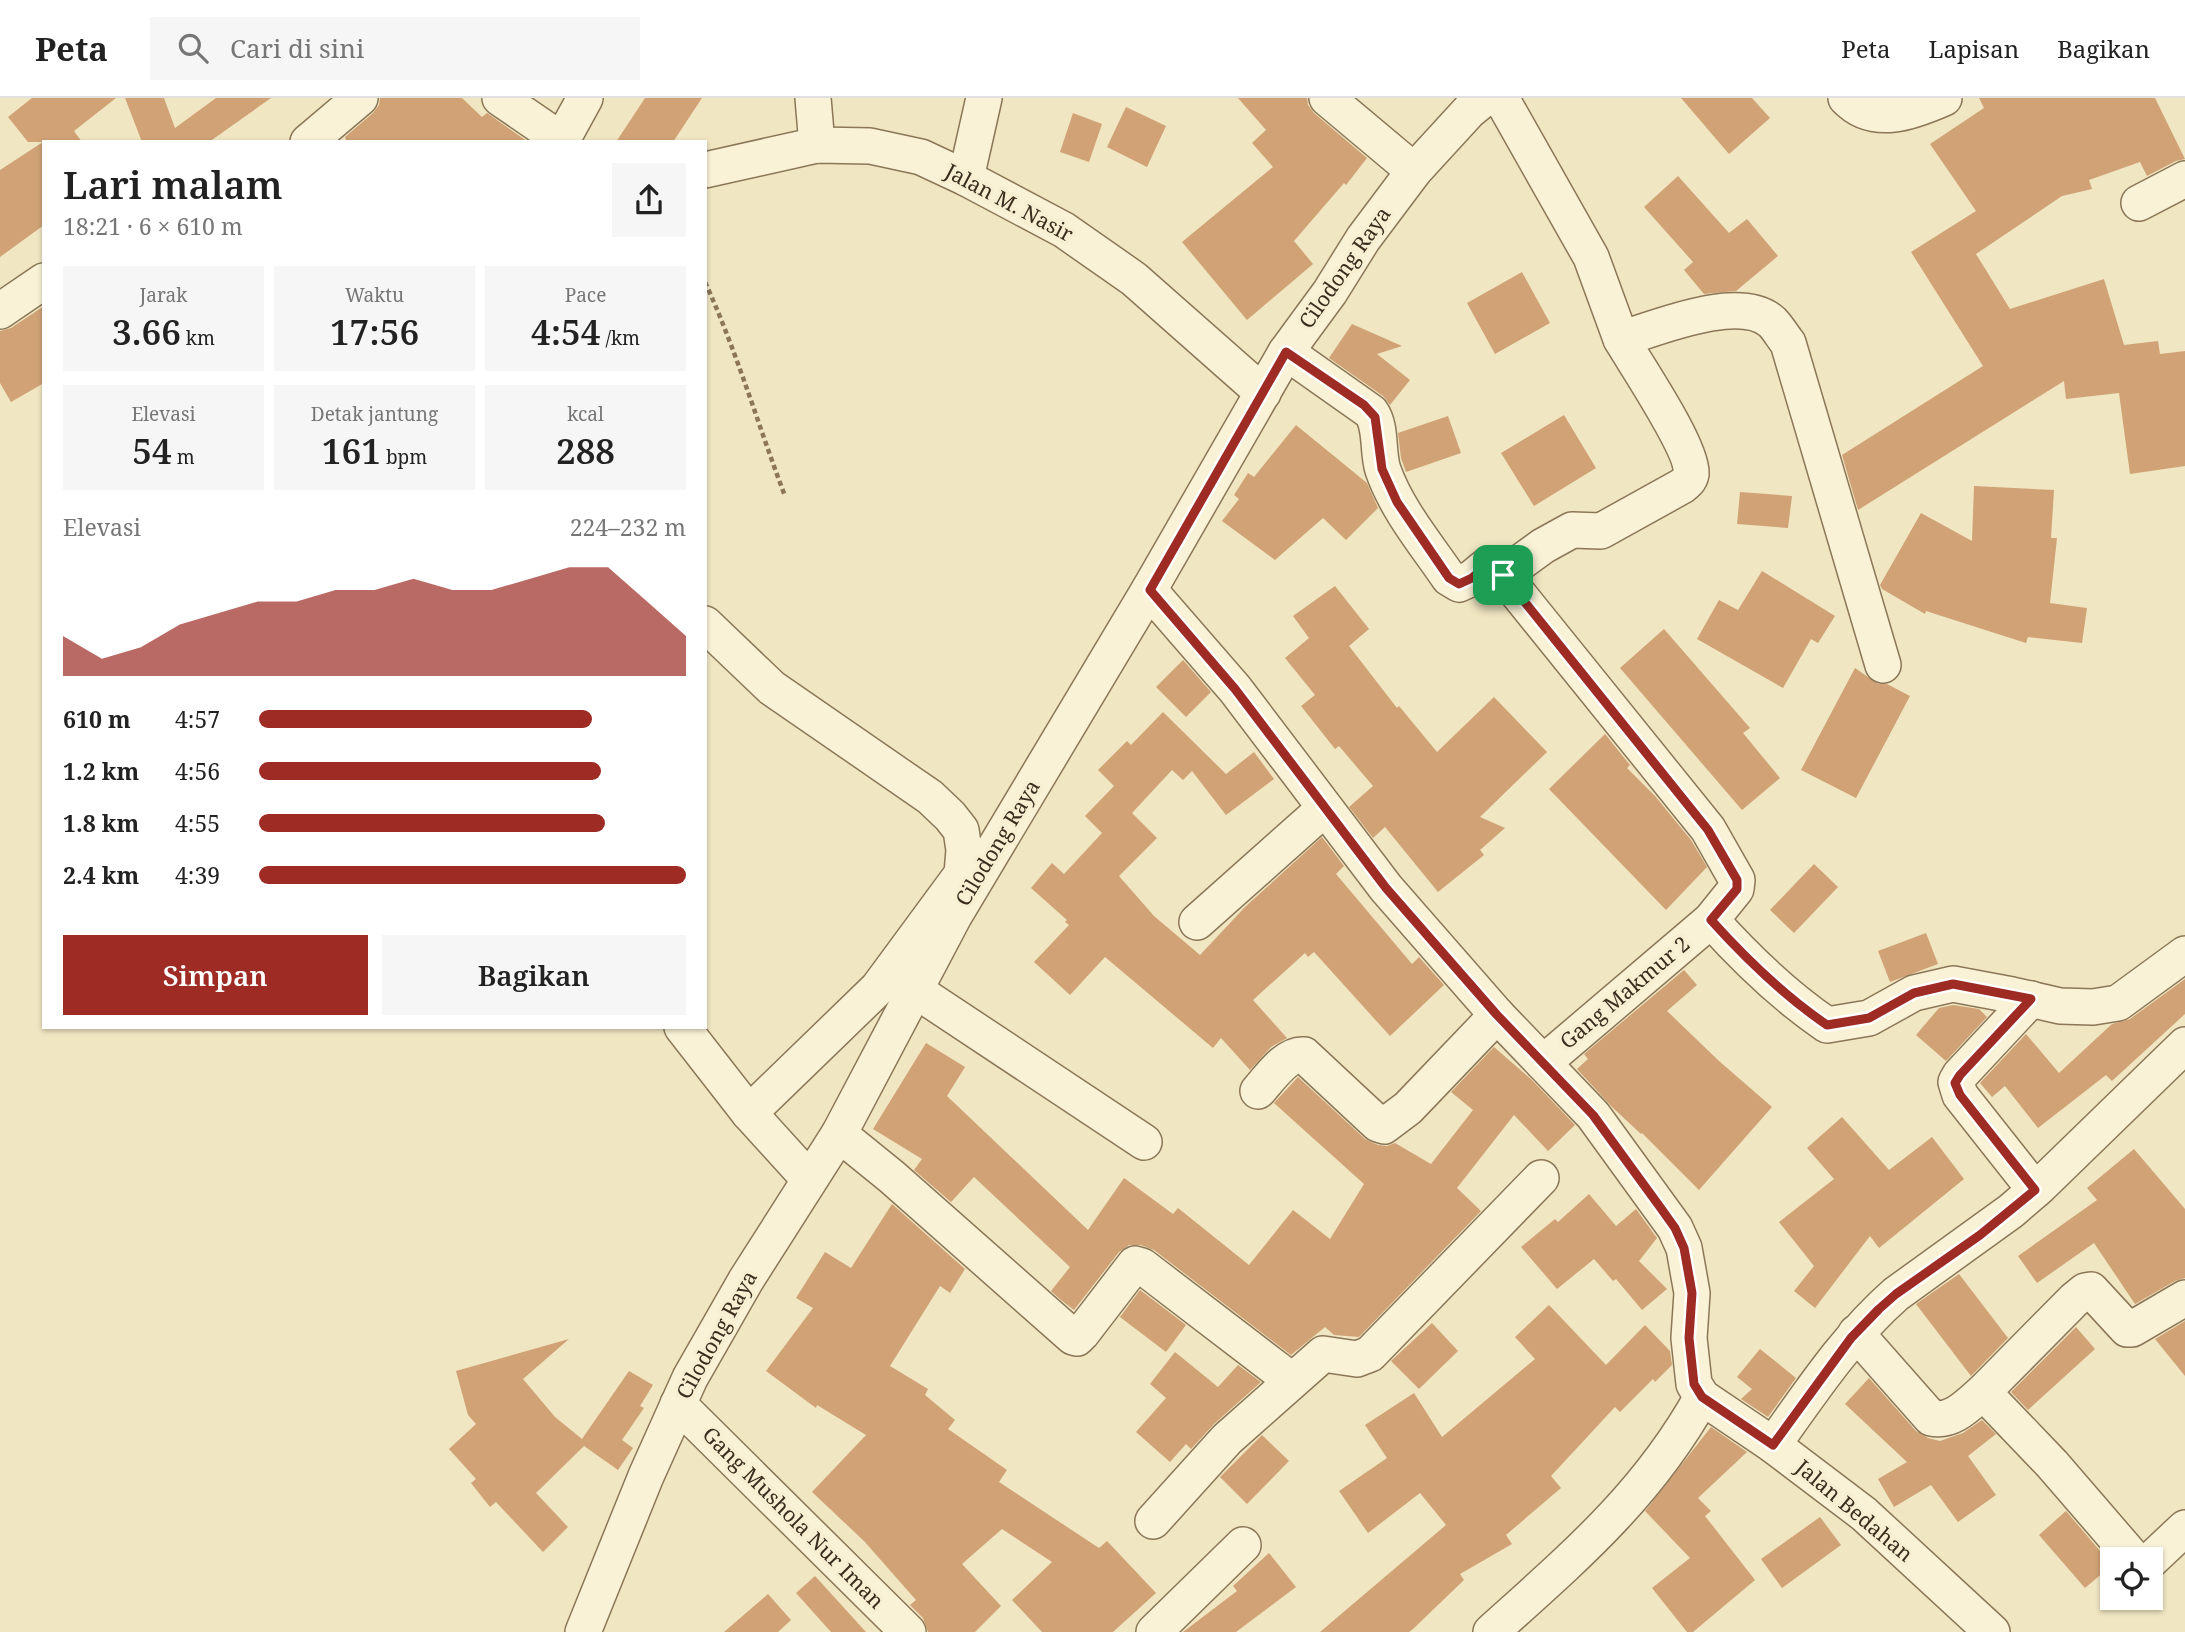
<!DOCTYPE html>
<html lang="id">
<meta charset="utf-8">
<style>
body{margin:0;font-family:"Noto Serif",serif;background:#f6f6f6;color:#222;height:100vh;display:flex;flex-direction:column;font-size:26px;white-space:nowrap}
*{box-sizing:border-box;margin:0}
p{font-size:23px;color:#767676}
.icon{flex:none;width:38px;height:38px;fill:none;stroke:currentColor;stroke-width:2;stroke-linecap:round;stroke-linejoin:round}
.map{position:relative;flex:1;overflow:hidden}
.side{position:absolute;left:42px;top:42px;width:665px;height:889px;display:flex;flex-direction:column;background:#fff;border-radius:0px;box-shadow:0 2px 5px #0004}
.side>*{flex:none}
.controls{position:absolute;left:2100px;top:1449px;display:grid;gap:14px}
.controls a{display:grid;place-items:center;width:63px;height:63px;border-radius:0px;background:#fff;box-shadow:0 2px 5px #0004;font-size:35px}
.pin{position:absolute;display:grid;place-items:center;width:60px;height:60px;color:#fff;margin:-30px;border-radius:14px;box-shadow:0 4px 10px #0006}
.round{display:grid;place-items:center;flex:none;width:74px;height:74px;border-radius:0px;background:#f6f6f6}
.head{display:flex;align-items:center;justify-content:space-between;height:119px;padding:0 21px}
h1{font-size:38px;font-weight:600;line-height:52px}
.figures{display:grid;grid-template-columns:repeat(3,1fr);gap:10px;height:119px;padding:7px 21px}
.figures div{display:grid;align-content:center;border-radius:0px;background:#f6f6f6;text-align:center}
.figures b{font-size:35px;font-weight:600}
.figures small{font-size:19px;font-weight:400}
.figures p{font-size:19px}
.chart{height:196px;padding:14px 21px}
.chart p{display:flex;justify-content:space-between}
.chart svg{width:100%;height:126px;margin-top:7px;fill:#9e2c25;opacity:.7}
.action{display:flex;gap:14px;margin-top:auto;padding:14px 21px}
.action a{flex:1;height:80px;border-radius:0px;background:#9e2c25;color:#fff;font-size:28px;font-weight:600;line-height:80px;text-align:center}
.action a+a{background:#f6f6f6;color:#222}
ul{padding:0 21px;list-style:none;font-size:23px}
li{display:grid;grid-template-columns:112px 84px 1fr;align-items:center;height:52px}
li i{height:18px;border-radius:9px;background:#9e2c25}
header{display:flex;align-items:center;gap:42px;box-sizing:border-box;height:98px;padding:0 35px;background:#fff;border-bottom:2px solid #e0e0e0}
header strong{font-size:33px}
nav{display:flex;gap:38px;margin-inline-start:auto;font-size:24px}
.search{width:490px;height:63px;background:#f6f6f6;display:flex;align-items:center;gap:18px;box-sizing:border-box;padding:0 24px;border-radius:0px;color:#767676;font-size:26px}
.map>svg:first-child{display:block}
.building{fill:#d0a276}
.lines{fill:none;stroke-linecap:round;stroke-linejoin:round}
.minor-casing{stroke:#8b7758;stroke-width:38}
.path{stroke:#8b7758;stroke-width:4.5;stroke-dasharray:5 3.5;stroke-linecap:butt}
.minor{stroke:#faf2d6;stroke-width:35}
.route-casing{stroke:#fff;stroke-width:14}
.route{stroke:#9e2c25;stroke-width:9}
.labels{text-anchor:middle;stroke-width:7;stroke-linejoin:round;paint-order:stroke}
.street-label{font-size:21px;fill:#3a2d1d;stroke:#f7efd2}
</style>
<header>
<strong>Peta</strong>
<div class="search"><svg class="icon" aria-label="search" viewBox="0 0 24 24"><circle cx="10" cy="10" r="6"/><path d="M15 15l6 6"/></svg>Cari di sini</div>
<nav><a>Peta</a><a>Lapisan</a><a>Bagikan</a></nav>
</header>
<div class="map">
<svg width="2185" height="1534" viewBox="0 0 2185 1534">
<rect width="100%" height="100%" fill="#f0e6c2"/>
<g class="building">
<path d="M32,0H116L74,33L82,44H44V127L0,159V72L43,44H28L8,19Z"/>
<path d="M125,0H164L175,30L216,0H271L209,44H142Z"/>
<path d="M380,0H462L482,19L487,15L528,44H347L345,39L373,15L379,7Z"/>
<path d="M645,0H702L673,44H616Z"/>
<path d="M1238,0H1307L1308,7L1314,15L1367,60L1346,87L1344,85L1294,143L1313,166L1247,222L1182,144L1273,69L1252,45L1266,32Z"/>
<path d="M1681,0H1752L1770,20L1729,56Z"/>
<path d="M1979,0H2155L2185,61L2176,63L2147,78L2140,64L2089,82L2092,91L2062,98L1976,156L2010,211L2104,181L2124,247L2158,243L2160,256L2185,253V368L2130,376L2119,295L2066,301L2064,283L1858,412L1842,357L1983,268L1911,154L1976,113L1930,46L1984,10Z"/>
<path d="M1126,9L1166,28L1147,69L1107,49Z"/>
<path d="M1073,15L1102,26L1089,64L1060,54Z"/>
<path d="M1678,78L1729,135L1747,121L1778,158L1736,193L1704,196L1684,172L1693,164L1644,109Z"/>
<path d="M1522,174L1550,225L1495,256L1467,205Z"/>
<path d="M44,208V285L11,304L0,285V233L11,230Z"/>
<path d="M1352,226L1402,248L1377,256L1410,282L1390,307L1383,298L1329,260Z"/>
<path d="M1564,317L1596,370L1534,408L1501,355Z"/>
<path d="M1448,318L1461,355L1406,374L1401,360L1398,335Z"/>
<path d="M1296,327L1367,385L1378,410L1346,442L1323,420L1275,462L1222,423L1239,401L1234,397L1248,375L1254,379Z"/>
<path d="M1974,388L2054,392L2051,440H2057L2050,505L2087,510L2082,545L2028,539L2026,545L1926,513L1925,516L1882,491L1880,487L1921,415L1972,443Z"/>
<path d="M1740,394L1792,398L1788,430L1737,426Z"/>
<path d="M1762,473L1835,518L1818,545L1811,541L1783,590L1697,541L1719,502L1738,512Z"/>
<path d="M1335,488L1369,531L1349,548L1397,610L1399,608L1437,654L1494,599L1547,654L1480,719L1505,730L1480,752L1484,757L1438,794L1385,729L1373,740L1349,709L1373,688L1339,648L1335,651L1301,608L1315,597L1285,560L1309,540L1293,518Z"/>
<path d="M1664,531L1750,630L1743,635L1780,680L1742,712L1620,570Z"/>
<path d="M1183,562L1211,594L1186,619L1156,589Z"/>
<path d="M1855,570L1878,586H1887L1910,598L1856,700L1801,672Z"/>
<path d="M1163,614L1226,676L1254,654L1274,681L1226,717L1192,673L1183,682L1172,672L1132,715L1157,740L1119,778L1154,818L1200,857L1245,809L1322,739L1344,768L1336,776L1412,866L1419,859L1444,887L1390,938L1314,854L1308,859L1305,855L1253,902L1287,940L1271,949L1250,972L1221,940L1213,950L1105,859L1070,897L1034,864L1069,827L1065,824L1067,822L1031,790L1052,765L1064,776L1102,735L1085,718L1114,688L1098,672L1127,643L1131,647Z"/>
<path d="M1605,636L1630,667L1627,670L1655,698L1691,742L1707,769L1666,812L1549,691Z"/>
<path d="M1814,766L1838,789L1794,835L1770,812Z"/>
<path d="M1926,835L1938,866L1890,884L1878,853Z"/>
<path d="M1684,872L1697,887L1667,913L1719,963L1772,1009L1699,1092L1642,1035L1641,1036L1612,1009L1577,971L1588,961L1584,956Z"/>
<path d="M2185,881V916L2112,983L2106,977L2038,1030L2005,988L1992,999L1980,985L2026,936L2059,975L2112,926L2130,921Z"/>
<path d="M1953,907L1979,911L1987,919L1946,963L1916,937L1939,910Z"/>
<path d="M926,945L965,969L947,998L1088,1132L1124,1080L1173,1116L1178,1110L1249,1167L1293,1112L1330,1141L1364,1086L1274,1005L1298,979L1365,1041L1378,1047L1387,1048L1395,1045L1431,1066L1473,1012L1451,994L1494,949L1532,982L1575,1027L1548,1053L1514,1017L1457,1090L1481,1113L1359,1239L1334,1237L1325,1229L1291,1257L1154,1152L1141,1147H1129L1119,1154L1074,1212L1061,1202L1051,1193L1070,1169L974,1079L951,1104L914,1072L922,1061L873,1031Z"/>
<path d="M1842,1019L1889,1072L1932,1039L1964,1081L1879,1150L1870,1138L1815,1210L1794,1193L1814,1168L1779,1124L1834,1081L1807,1050Z"/>
<path d="M2134,1051L2185,1111V1180L2175,1183L2135,1206L2094,1145L2037,1185L2018,1158L2097,1102L2087,1090Z"/>
<path d="M1589,1096L1616,1128L1636,1111L1657,1140L1639,1163L1667,1191L1642,1212L1616,1181L1613,1183L1594,1161L1557,1191L1521,1149L1555,1121L1558,1124Z"/>
<path d="M892,1106L965,1171L950,1195L940,1188L890,1268L928,1291L925,1297L955,1322L948,1331L1007,1372L999,1384L1099,1450L1107,1443L1156,1495L1113,1534H1042L1012,1502L1052,1464L1002,1431L962,1466L1001,1508L975,1534H928L923,1520L910,1507L916,1502L864,1443L812,1394L866,1337L817,1307L816,1310L766,1273L813,1210L796,1200L825,1154L851,1170Z"/>
<path d="M1959,1176L2008,1240L1971,1278L1916,1206Z"/>
<path d="M1140,1192L1186,1227L1166,1254L1120,1219Z"/>
<path d="M1549,1207L1606,1267L1645,1227L1670,1253L1672,1267L1655,1284L1653,1281L1620,1314L1615,1309L1551,1378L1561,1390L1506,1437L1512,1446L1460,1476L1464,1482L1413,1531L1409,1534H1320L1446,1427L1420,1395L1368,1435L1339,1393L1387,1360L1365,1327L1414,1295L1442,1339L1535,1261L1515,1239Z"/>
<path d="M2185,1223V1278L2155,1241Z"/>
<path d="M1432,1225L1458,1253L1419,1291L1391,1263Z"/>
<path d="M2076,1229L2095,1251L2028,1312L2011,1294Z"/>
<path d="M569,1241L523,1281L555,1319L582,1341L629,1273L653,1287L640,1308L644,1310L622,1342L633,1350L618,1372L584,1348L536,1395L568,1429L543,1454L496,1404L490,1409L471,1385L476,1381L449,1351L476,1326L468,1317L456,1273Z"/>
<path d="M1760,1251L1796,1280L1768,1319L1741,1301L1752,1291L1737,1279Z"/>
<path d="M1175,1254L1218,1289L1238,1267L1261,1284L1214,1326L1191,1351L1186,1346L1170,1364L1136,1334L1166,1300L1150,1286Z"/>
<path d="M1869,1280L1916,1333L1928,1340L1940,1343L1963,1335L1982,1322L1996,1336L1968,1358L1996,1397L1958,1424L1931,1387L1894,1409L1878,1381L1907,1364L1845,1306Z"/>
<path d="M1711,1329L1747,1354L1698,1400L1711,1413L1705,1418L1755,1482L1693,1534H1687L1652,1490L1690,1460L1645,1413Z"/>
<path d="M1262,1337L1289,1363L1247,1406L1220,1379Z"/>
<path d="M2066,1413L2112,1467L2085,1490L2039,1437Z"/>
<path d="M1820,1419L1841,1447L1782,1490L1761,1461Z"/>
<path d="M1269,1455L1296,1489L1236,1534H1183L1237,1493L1233,1488Z"/>
<path d="M815,1478L866,1534H831L796,1495Z"/>
<path d="M768,1496L791,1522L778,1534H724Z"/>
</g>
<g class="lines">
<g class="minor-casing">
<g id="minor">
<path d="M500,0L564,44"/>
<path d="M813,0L817,47"/>
<path d="M1327,0L1414,73"/>
<path d="M1501,0L1591,159L1621,241C1657,230 1740,195 1772,224C1778,230 1783,239 1788,245L1883,567"/>
<path d="M1846,0C1874,29 1912,14 1944,0"/>
<path d="M562,42L585,0"/>
<path d="M308,44L360,0"/>
<path d="M705,72L817,47L870,48L921,59L966,80L1064,132L1134,181L1263,295"/>
<path d="M966,80L984,0"/>
<path d="M2139,105L2185,81"/>
<path d="M0,213L44,183"/>
<path d="M1286,254L1371,314C1382,329 1377,354 1383,372C1397,412 1426,446 1449,480L1459,486L1472,480L1489,466L1495,467L1708,731L1737,782L1736,791L1711,822L1543,965"/>
<path d="M1503,477L1543,448L1572,432L1601,433L1682,388C1686,385 1690,382 1691,376C1694,352 1635,265 1621,241"/>
<path d="M1149,492L1235,591L1386,790L1497,917L1593,1017L1675,1130L1684,1150L1692,1195L1689,1240L1694,1286L1702,1299L1773,1347L1864,1416L1992,1534"/>
<path d="M705,526L772,590L930,699L950,718L961,732L964,752L962,776L878,890L749,1015"/>
<path d="M1711,822C1747,862 1783,897 1827,927L1869,920L1914,895L1953,886L2012,897L2060,908L2093,909L2118,905L2185,856"/>
<path d="M1197,824L1324,711"/>
<path d="M915,892L1144,1044"/>
<path d="M2031,901L1960,977L1956,984L1960,997L2035,1092"/>
<path d="M682,929L749,1015L809,1081"/>
<path d="M1258,993C1269,981 1286,955 1304,957L1378,1026L1384,1028L1408,1010L1497,917"/>
<path d="M839,1036L892,1079L1073,1239L1077,1240L1082,1235L1135,1166L1142,1168L1291,1282"/>
<path d="M1856,1235L1931,1320C1952,1325 1968,1307 1983,1294L2052,1366L2134,1461"/>
<path d="M1983,1294L2074,1202L2085,1193L2091,1192L2127,1231H2132L2185,1200"/>
<path d="M678,1306L908,1534"/>
<path d="M1773,1347C1811,1294 1847,1239 1896,1196L2011,1113L2040,1088L2185,947"/>
<path d="M1153,1423L1227,1341L1323,1256L1357,1261L1370,1256L1541,1080"/>
<path d="M2151,1462L2185,1430"/>
<path d="M583,1534L646,1378L690,1280L746,1182L839,1036L954,818L1149,492L1286,254L1330,194L1363,141L1414,73L1469,13L1485,0"/>
<path d="M1154,1534L1243,1447"/>
<path d="M1491,1534C1573,1460 1647,1398 1702,1299"/>
</g>
</g>
<path class="path" d="M705,184C737,254 758,327 785,398"/>
<use href="#minor" class="minor"/>
</g>
<g class="lines">
<g class="route-casing">
<path id="route" d="M1286,254L1364,307L1375,319L1382,371L1397,404L1449,480L1459,486L1472,480L1489,466L1495,467L1708,732L1737,782V791L1711,822C1747,862 1783,897 1827,927L1869,920L1914,895L1953,886L2031,901L1960,977L1955,985L1960,997L2035,1092L1980,1137L1896,1196L1879,1211L1851,1240L1773,1347L1702,1299L1694,1286L1689,1240L1692,1195L1684,1150L1675,1130L1660,1109L1593,1017L1497,917L1386,790L1235,591L1150,492Z"/>
</g>
<use href="#route" class="route"/>
</g>
<g class="labels">
<g class="street-label">
<text transform="translate(1009 105) rotate(28)" y="7">Jalan M. Nasir</text>
<text transform="translate(1345 170) rotate(-55)" y="7">Cilodong Raya</text>
<text transform="translate(998 745) rotate(-59)" y="7">Cilodong Raya</text>
<text transform="translate(1625 895) rotate(-40)" y="7">Gang Makmur 2</text>
<text transform="translate(717 1237) rotate(-61)" y="7">Cilodong Raya</text>
<text transform="translate(1854 1413) rotate(40)" y="7">Jalan Bedahan</text>
<text transform="translate(793 1420) rotate(45)" y="7">Gang Mushola Nur Iman</text>
</g>
</g>
</svg>
<div class="controls">
<a><svg class="icon" aria-label="locate" viewBox="0 0 24 24"><circle cx="12" cy="12" r="6"/><path d="M12 2v4M12 18v4M2 12h4M18 12h4"/></svg></a>
</div>
<div class="pin" style="left:1503px;top:477px;background:#1e9e55"><svg class="icon" aria-label="arrive" viewBox="0 0 24 24"><path d="M6 21V4h12l-3 4 3 4H6"/></svg></div>
<section class="side">
<div class="head"><div><h1>Lari malam</h1><p>18:21 · 6 × 610 m</p></div><a class="round"><svg class="icon" aria-label="share" viewBox="0 0 24 24"><path d="M12 15V3M7 8l5-5 5 5M5 13v7h14v-7"/></svg></a></div>
<div class="figures">
<div><p>Jarak</p><b>3.66<small> km</small></b></div>
<div><p>Waktu</p><b>17:56</b></div>
<div><p>Pace</p><b>4:54<small> /km</small></b></div>
</div>
<div class="figures">
<div><p>Elevasi</p><b>54<small> m</small></b></div>
<div><p>Detak jantung</p><b>161<small> bpm</small></b></div>
<div><p>kcal</p><b>288</b></div>
</div>
<div class="chart"><p><span>Elevasi</span>224–232 m</p>
<svg viewBox="0 0 160 44" preserveAspectRatio="none"><path d="M0 44V30L10 38L20 34L30 26L40 22L50 18L60 18L70 14L80 14L90 10L100 14L110 14L120 10L130 6L140 6L150 18L160 30V44z"/></svg>
</div>
<ul>
<li><b>610 m</b>4:57<i style="width:78%"></i></li>
<li><b>1.2 km</b>4:56<i style="width:80%"></i></li>
<li><b>1.8 km</b>4:55<i style="width:81%"></i></li>
<li><b>2.4 km</b>4:39<i style="width:100%"></i></li>
</ul>
<div class="action"><a>Simpan</a><a>Bagikan</a></div>
</section>
</div>
